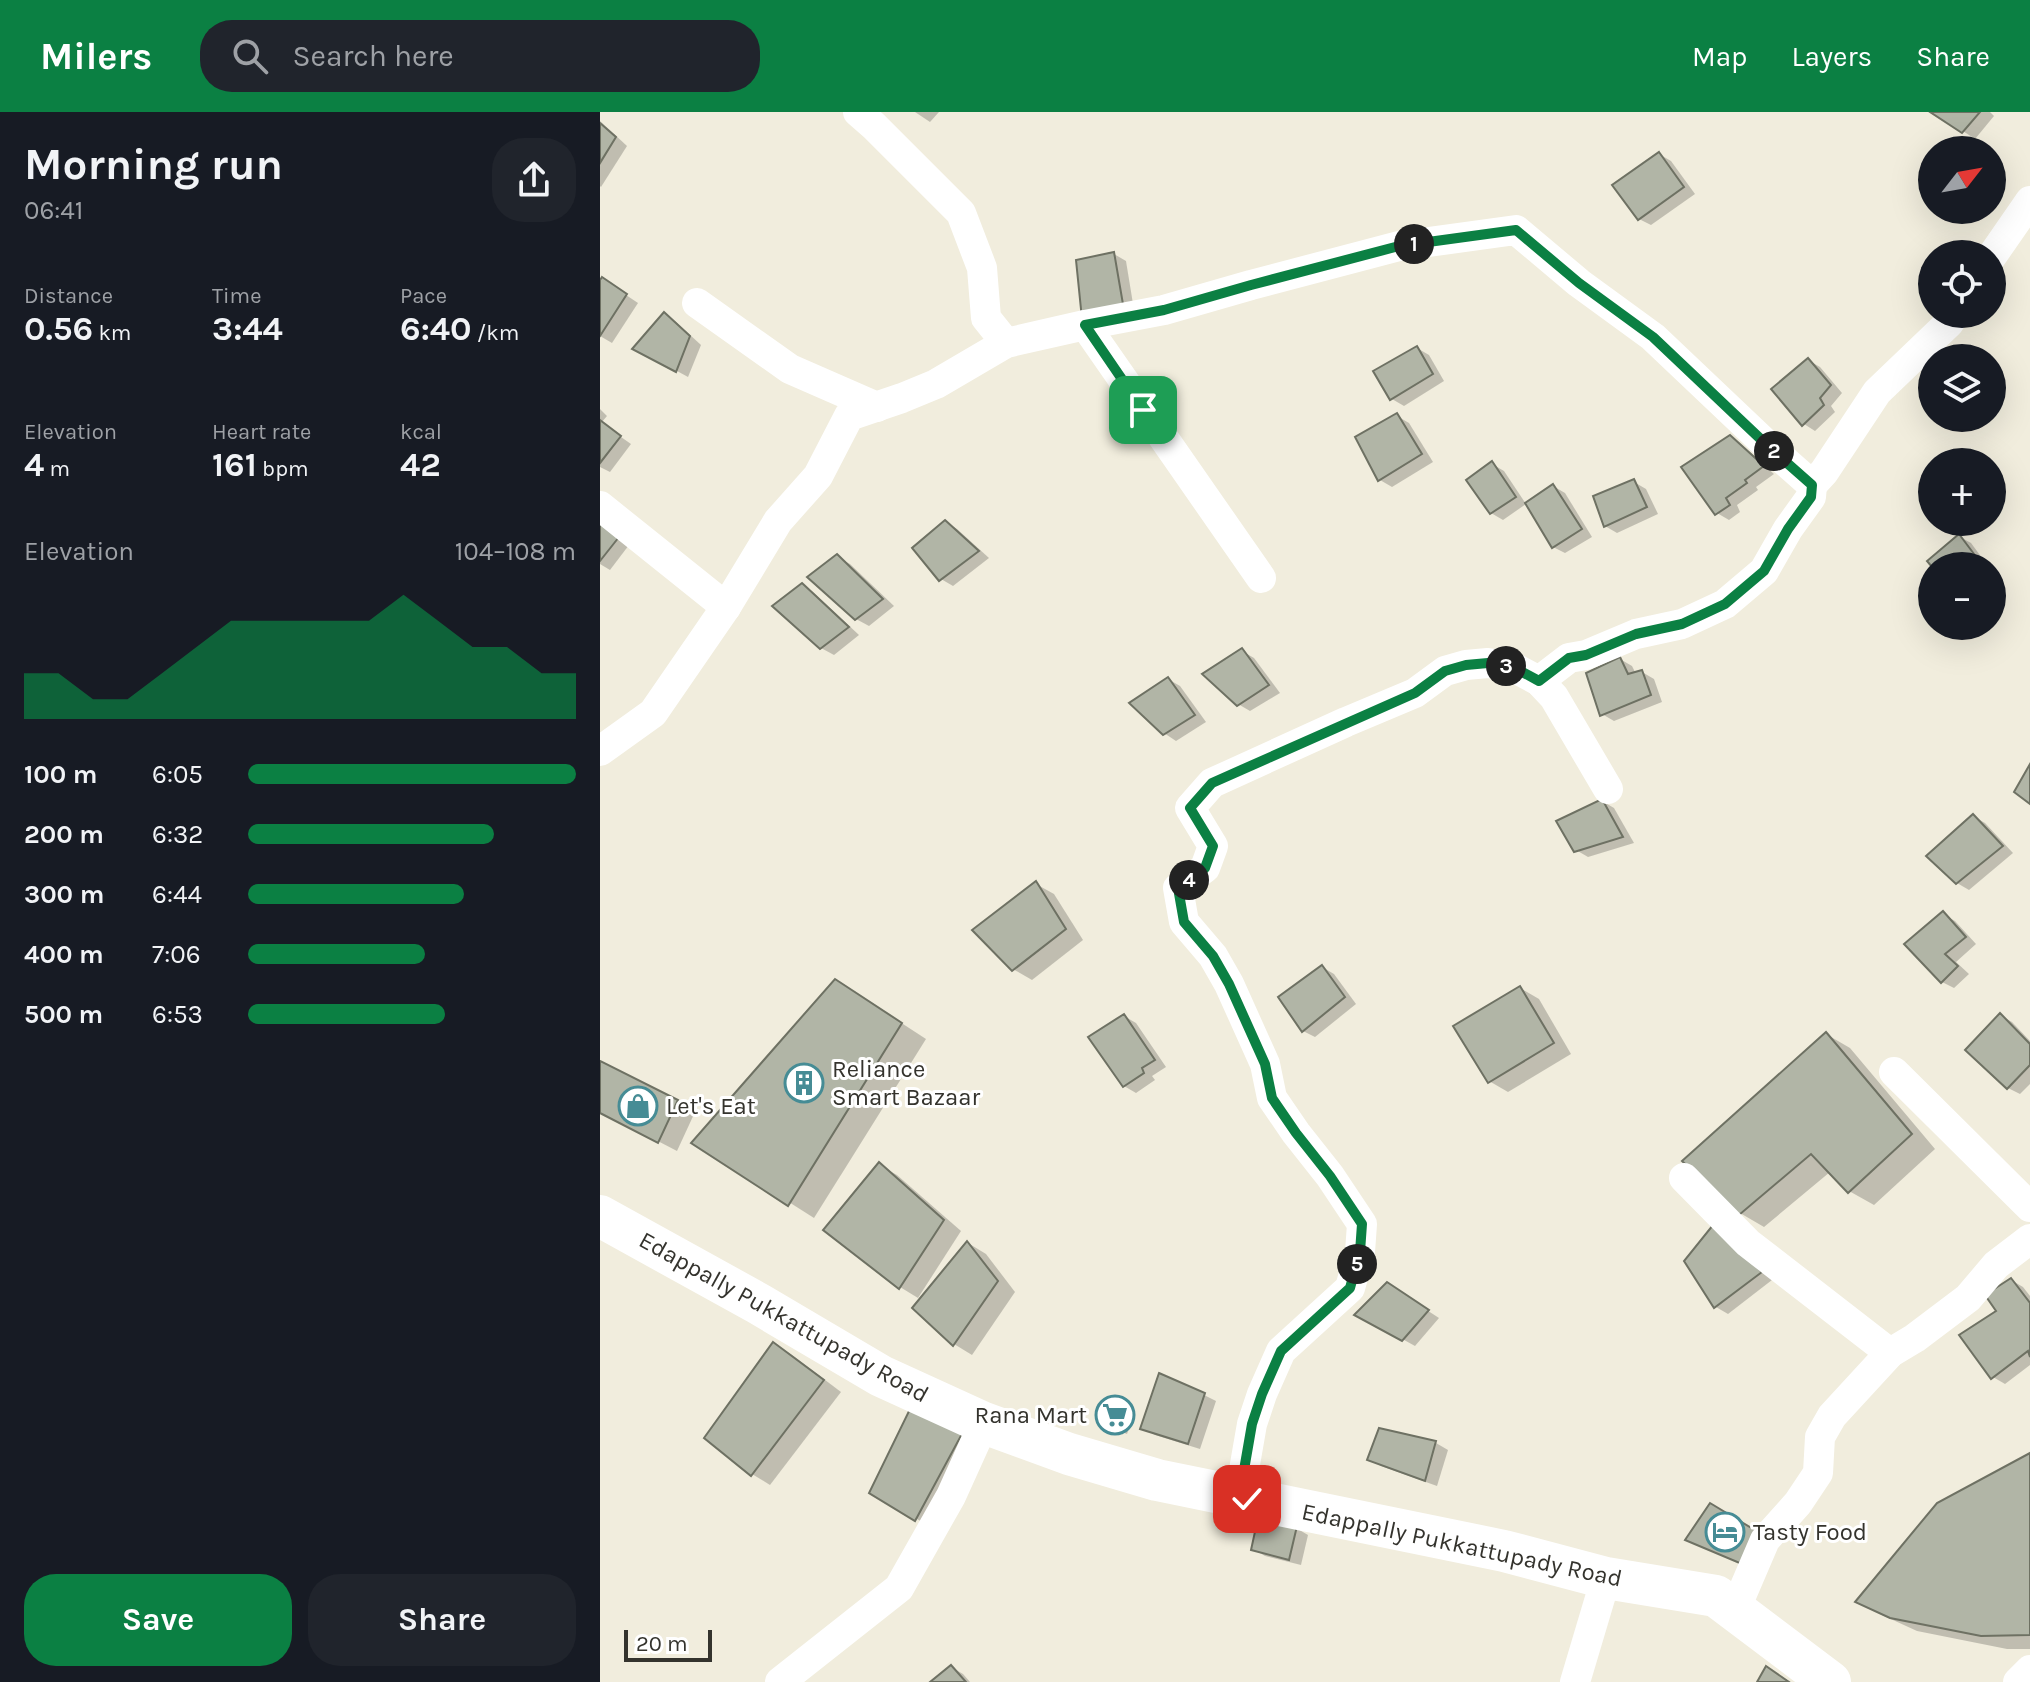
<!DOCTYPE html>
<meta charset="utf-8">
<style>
body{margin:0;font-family:Karla,sans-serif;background:#20242c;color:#f1f3f6;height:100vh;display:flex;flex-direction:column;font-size:30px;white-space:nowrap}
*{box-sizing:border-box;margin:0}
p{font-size:26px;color:#9ea1a6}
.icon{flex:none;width:44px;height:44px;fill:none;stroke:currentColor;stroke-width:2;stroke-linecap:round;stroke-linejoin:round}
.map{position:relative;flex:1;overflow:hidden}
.sheet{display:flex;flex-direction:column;background:#171b24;width:600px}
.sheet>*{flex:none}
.needle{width:52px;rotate:59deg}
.fabs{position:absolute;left:1318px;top:24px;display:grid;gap:16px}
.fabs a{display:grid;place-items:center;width:88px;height:88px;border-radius:50%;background:#171b24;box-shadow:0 8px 32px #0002;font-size:40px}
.scale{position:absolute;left:24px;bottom:20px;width:88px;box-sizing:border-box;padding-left:8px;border:4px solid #34332d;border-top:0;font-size:22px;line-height:28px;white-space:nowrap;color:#34332d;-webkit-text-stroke:6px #fff;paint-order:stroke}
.pin{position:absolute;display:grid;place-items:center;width:68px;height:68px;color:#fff;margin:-34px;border-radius:16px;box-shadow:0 4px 12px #0006}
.km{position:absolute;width:40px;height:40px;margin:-20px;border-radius:50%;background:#222;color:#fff;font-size:22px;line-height:40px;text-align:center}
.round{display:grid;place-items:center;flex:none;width:84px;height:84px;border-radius:32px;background:#20242c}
.head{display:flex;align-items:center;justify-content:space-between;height:136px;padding:0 24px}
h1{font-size:44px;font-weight:700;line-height:60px}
.stats{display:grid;grid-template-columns:repeat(3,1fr);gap:12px;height:136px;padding:8px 24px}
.stats div{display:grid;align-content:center}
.stats b{font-size:34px;font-weight:700}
.stats small{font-size:22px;font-weight:400}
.stats p{font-size:22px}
.chart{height:224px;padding:16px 24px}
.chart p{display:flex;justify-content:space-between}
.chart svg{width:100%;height:144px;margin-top:8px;fill:#0b8043;opacity:.7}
.primary-button{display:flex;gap:16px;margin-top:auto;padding:16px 24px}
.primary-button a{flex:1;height:92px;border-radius:32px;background:#0b8043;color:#fff;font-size:32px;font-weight:700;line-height:92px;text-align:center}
.primary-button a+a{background:#20242c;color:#f1f3f6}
ul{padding:0 24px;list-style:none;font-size:26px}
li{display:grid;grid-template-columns:128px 96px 1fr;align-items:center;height:60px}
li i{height:20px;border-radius:10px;background:#0b8043}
header{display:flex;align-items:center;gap:48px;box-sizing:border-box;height:112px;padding:0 40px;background:#0b8043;color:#fff}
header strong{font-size:38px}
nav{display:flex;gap:44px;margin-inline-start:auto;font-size:28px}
.search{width:560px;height:72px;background:#20242c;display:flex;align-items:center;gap:20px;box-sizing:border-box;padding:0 28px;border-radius:32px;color:#9ea1a6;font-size:30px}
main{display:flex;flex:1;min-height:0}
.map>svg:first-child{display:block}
.shadow{fill:#0003}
.building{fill:#b1b5a6;stroke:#6e7163;stroke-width:2}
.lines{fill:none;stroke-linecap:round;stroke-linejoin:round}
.street{stroke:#fff;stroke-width:30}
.secondary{stroke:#fff;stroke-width:42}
.route-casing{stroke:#fff;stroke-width:16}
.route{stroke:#0b8043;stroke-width:10}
.labels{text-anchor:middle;stroke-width:6;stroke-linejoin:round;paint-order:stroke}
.poi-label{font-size:24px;fill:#34332d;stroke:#fff;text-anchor:start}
.street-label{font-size:24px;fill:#34332d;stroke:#fff}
</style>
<header>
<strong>Milers</strong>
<div class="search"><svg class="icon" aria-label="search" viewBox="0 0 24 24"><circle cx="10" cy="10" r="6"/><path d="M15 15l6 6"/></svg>Search here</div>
<nav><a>Map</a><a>Layers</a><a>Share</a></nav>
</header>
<main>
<section class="sheet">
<div class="head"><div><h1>Morning run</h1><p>06:41</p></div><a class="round"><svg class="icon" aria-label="share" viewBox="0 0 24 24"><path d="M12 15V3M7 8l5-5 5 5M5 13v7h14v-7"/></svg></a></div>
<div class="stats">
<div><p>Distance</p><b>0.56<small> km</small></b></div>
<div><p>Time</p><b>3:44</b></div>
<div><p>Pace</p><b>6:40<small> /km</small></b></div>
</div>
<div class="stats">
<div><p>Elevation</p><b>4<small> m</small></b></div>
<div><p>Heart rate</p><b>161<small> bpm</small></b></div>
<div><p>kcal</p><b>42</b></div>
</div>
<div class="chart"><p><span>Elevation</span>104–108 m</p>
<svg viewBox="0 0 160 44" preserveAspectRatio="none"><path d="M0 44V30L10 30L20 38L30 38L40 30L50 22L60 14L70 14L80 14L90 14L100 14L110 6L120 14L130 22L140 22L150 30L160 30V44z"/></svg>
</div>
<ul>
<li><b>100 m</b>6:05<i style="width:100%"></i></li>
<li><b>200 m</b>6:32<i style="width:75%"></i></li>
<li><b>300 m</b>6:44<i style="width:66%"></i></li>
<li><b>400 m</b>7:06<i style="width:54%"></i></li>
<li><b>500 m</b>6:53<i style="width:60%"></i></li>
</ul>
<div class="primary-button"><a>Save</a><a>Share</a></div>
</section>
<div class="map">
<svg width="1430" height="1570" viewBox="0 0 1430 1570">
<rect width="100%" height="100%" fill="#f1eddd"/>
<g class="shadow">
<path d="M315,0H339L330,10Z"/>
<path d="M1334,0H1390L1394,4L1375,27Z"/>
<path d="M0,9L27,34L1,75L0,74Z"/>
<path d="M1059,42L1071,49L1095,82L1051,113L1039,107Z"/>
<path d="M514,142L526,149L535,204L496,212Z"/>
<path d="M0,172L14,175L38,191L12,231L0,224Z"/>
<path d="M64,203L76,210L101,233L88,265L35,236Z"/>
<path d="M817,236L829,243L844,269L804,294L792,287Z"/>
<path d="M1208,248L1220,255L1242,281L1231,294L1235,300L1215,319L1204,312Z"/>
<path d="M0,297L7,304L1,311L31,332L10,360L0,355Z"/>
<path d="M797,304L809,311L833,350L792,375L780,368Z"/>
<path d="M1130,325L1142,333L1174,362L1156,375L1158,378L1137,393L1140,400L1129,408L1117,401Z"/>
<path d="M892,352L904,359L926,392L903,408L891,401Z"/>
<path d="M1034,370L1046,377L1058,402L1017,421L1005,414Z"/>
<path d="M953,374L965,381L992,425L965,441L953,435Z"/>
<path d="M0,408L29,433L10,458L0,452Z"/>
<path d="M345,410L357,417L389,446L353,474L341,467Z"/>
<path d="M1360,425L1371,431L1388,454H1334Z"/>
<path d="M237,445L250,452L294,494L269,514L256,507Z"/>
<path d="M1392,460L1399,470L1392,475Z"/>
<path d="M202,474L214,481L259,523L234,543L221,536Z"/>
<path d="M642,539L654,546L680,581L650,599L638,592Z"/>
<path d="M1020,547L1032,554L1036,562L1042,560L1054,567L1062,590L1014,609L1002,602Z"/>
<path d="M568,567L580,574L606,610L576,629L564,621Z"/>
<path d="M1002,689L1014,696L1034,731L988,745L976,738Z"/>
<path d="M1373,704L1385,711L1413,741L1369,778L1357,771Z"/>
<path d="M436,772L454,782L483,828L432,868L413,857Z"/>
<path d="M1343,802L1355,809L1376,832L1356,850L1369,862L1354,876L1342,870Z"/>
<path d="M722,855L734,862L756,892L715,925L703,919Z"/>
<path d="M920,876L939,887L971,942L908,980L889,969Z"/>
<path d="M260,884L326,927L214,1106L94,1030Z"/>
<path d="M1400,903L1412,910L1430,929V972L1420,982L1408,976L1368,938Z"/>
<path d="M524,904L536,911L566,955L552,964L555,968L536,981L524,974Z"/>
<path d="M1226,922L1250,936L1335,1037L1274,1093L1249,1079L1230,1060L1164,1115L1140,1101Z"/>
<path d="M0,952L95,1000L77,1039L0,999Z"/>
<path d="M279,1053L297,1063L361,1119L318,1186L300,1175Z"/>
<path d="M1114,1116L1172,1168L1128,1202L1116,1195L1086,1149Z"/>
<path d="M368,1131L386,1142L415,1180L372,1243L354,1232L315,1196Z"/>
<path d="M1411,1168L1423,1175L1430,1184V1253L1405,1272L1393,1265L1399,1200Z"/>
<path d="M799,1180L839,1206L815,1234L757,1202Z"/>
<path d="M174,1232L192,1243L241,1280L170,1373L152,1362Z"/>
<path d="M604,1283L616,1289L600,1337L555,1323L543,1316Z"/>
<path d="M312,1298L381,1332L334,1417L271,1380Z"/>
<path d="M530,1298L535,1301L527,1322L506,1313Z"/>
<path d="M780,1319L836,1331L848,1338L837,1374L781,1354L769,1347Z"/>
<path d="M1430,1343V1537H1407L1317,1519L1282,1503L1258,1490Z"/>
<path d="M696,1416L708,1423L701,1453L665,1444L653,1437Z"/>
<path d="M351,1555L363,1562L370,1570H334Z"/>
</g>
<g class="building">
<path d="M1330,0H1380L1362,21Z"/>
<path d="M0,11L16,25L0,51Z"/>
<path d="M1059,40L1084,75L1038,108L1012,73Z"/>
<path d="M514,140L524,198L482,207L476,148Z"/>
<path d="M2,165L27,182L0,224V168Z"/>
<path d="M64,200L90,224L76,260L32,237Z"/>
<path d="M817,234L833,262L790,288L773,259Z"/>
<path d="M1208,246L1231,273L1220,286L1224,293L1202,314L1171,277Z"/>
<path d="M797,301L822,342L778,369L755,325Z"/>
<path d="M0,308L21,324L0,351Z"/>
<path d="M1130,323L1164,354L1145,368L1147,371L1126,386L1130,393L1115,403L1081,355Z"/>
<path d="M892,349L916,385L890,402L866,368Z"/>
<path d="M1034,367L1047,395L1004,415L993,384Z"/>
<path d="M953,372L982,417L952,436L925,391Z"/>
<path d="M345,408L379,439L339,469L312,436Z"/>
<path d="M0,409L19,425L0,449Z"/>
<path d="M1359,422L1383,454L1332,455L1327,449Z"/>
<path d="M237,442L283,487L255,508L207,465Z"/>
<path d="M202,471L249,515L220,537L172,494Z"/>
<path d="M642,536L669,573L637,594L602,562Z"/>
<path d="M1020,545L1028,562L1042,558L1051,583L1000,604L986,561Z"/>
<path d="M568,565L595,603L563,623L529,591Z"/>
<path d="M1430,652V692L1414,680Z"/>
<path d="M1002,687L1023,725L974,740L956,709Z"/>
<path d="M1373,702L1403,734L1356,772L1326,744Z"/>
<path d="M436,769L466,817L412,859L372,818Z"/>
<path d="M1343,799L1366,825L1345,842L1358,854L1341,871L1304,832Z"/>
<path d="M722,853L745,885L702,920L678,885Z"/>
<path d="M235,867L302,911L188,1094L91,1031Z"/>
<path d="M920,874L954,931L888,971L853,914Z"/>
<path d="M1400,901L1430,932V953L1407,977L1365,938Z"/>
<path d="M524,902L555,948L542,956L544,961L523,975L488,925Z"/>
<path d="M1226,920L1312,1022L1248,1081L1211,1042L1139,1103L1082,1049Z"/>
<path d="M0,949L78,988L58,1031L0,1001Z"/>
<path d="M279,1050L344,1108L299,1177L223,1118Z"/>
<path d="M1113,1113L1162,1160L1114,1196L1084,1149Z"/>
<path d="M367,1129L398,1169L353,1234L312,1196Z"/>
<path d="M1411,1166L1430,1191V1245L1428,1239L1391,1267L1359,1223L1396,1199L1385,1183Z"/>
<path d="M787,1170L829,1198L802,1229L754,1203Z"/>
<path d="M173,1230L224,1268L151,1364L104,1326Z"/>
<path d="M559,1261L605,1281L588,1332L540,1317Z"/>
<path d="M511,1287L531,1296L522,1321L499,1311Z"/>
<path d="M311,1295L363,1320L315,1409L269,1381Z"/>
<path d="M779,1316L836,1329L825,1369L767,1348Z"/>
<path d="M1430,1341V1523L1381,1524L1290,1506L1255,1490L1337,1391Z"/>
<path d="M1110,1391L1163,1423L1142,1452L1085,1428Z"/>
<path d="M658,1406L697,1414L689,1448L651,1438Z"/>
<path d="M351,1553L366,1570H330Z"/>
<path d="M1166,1554L1189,1570H1157Z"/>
</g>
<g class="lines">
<g class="street">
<path d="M258,0L274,14L361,101L382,156L386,206L406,231"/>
<path d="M1392,144L1430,89"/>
<path d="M97,191L190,257L277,295"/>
<path d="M485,213L661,466"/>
<path d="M0,394L126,495"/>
<path d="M939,569L969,546L986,543L1036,522L1082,512L1125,492L1164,459L1188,417L1211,385L1212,373"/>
<path d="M0,639L53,601L126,495L178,409L218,364L249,304L302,286L336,272L406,231L485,213L564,198L651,173L799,134L916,118L979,171L1053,225L1169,335L1212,373L1224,360L1277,280L1349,211L1355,202"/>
<path d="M1294,960L1430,1095"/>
<path d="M1084,1066L1148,1131L1290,1241"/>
<path d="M647,1387L644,1358L652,1312L662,1282L681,1239L750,1176L760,1140L762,1112L730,1064L696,1021L672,986L665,952L629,872L613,844L584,810L578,776L605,756L613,734L590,696L612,671L746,610L815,581L845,559L866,553L888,551L913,555L939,569L954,585L1008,677"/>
<path d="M1135,1498L1165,1428L1198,1391L1218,1361L1220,1325L1232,1304L1290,1241L1315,1226L1368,1186L1396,1153L1430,1127"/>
<path d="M180,1570L299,1476L351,1384L384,1311"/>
<path d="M975,1570L1006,1466"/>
<path d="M1418,1570L1430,1558"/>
</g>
<path class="secondary" d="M0,1104L159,1192L281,1264L384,1311L469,1342L557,1368L904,1439L1006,1466L1116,1484L1230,1570"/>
</g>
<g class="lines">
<g class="route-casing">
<path id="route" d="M543,298L485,213L564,198L651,173L799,134L916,118L979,171L1053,225L1169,335L1212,373L1211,385L1188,417L1164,459L1125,492L1082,512L1036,522L986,543L969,546L939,569L913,555L888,551L866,553L845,559L815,581L612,671L590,696L613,734L605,756L578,776L584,810L613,844L629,872L665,952L672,986L696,1021L730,1064L762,1112L760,1140L750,1176L681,1239L662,1282L652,1312L644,1358L647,1387"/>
</g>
<use href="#route" class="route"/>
</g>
<defs>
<g id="building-ring" transform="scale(2)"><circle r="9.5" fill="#fff" stroke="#468c95" stroke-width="1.5"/><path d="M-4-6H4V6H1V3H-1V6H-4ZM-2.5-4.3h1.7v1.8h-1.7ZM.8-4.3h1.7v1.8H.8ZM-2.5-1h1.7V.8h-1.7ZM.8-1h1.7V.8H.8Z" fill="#468c95"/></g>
<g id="shop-ring" transform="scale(2)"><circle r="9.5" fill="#fff" stroke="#468c95" stroke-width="1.5"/><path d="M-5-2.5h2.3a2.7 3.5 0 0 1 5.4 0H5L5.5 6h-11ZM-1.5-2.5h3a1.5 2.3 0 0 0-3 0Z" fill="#468c95"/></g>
<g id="supermarket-ring" transform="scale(2)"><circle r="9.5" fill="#fff" stroke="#468c95" stroke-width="1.5"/><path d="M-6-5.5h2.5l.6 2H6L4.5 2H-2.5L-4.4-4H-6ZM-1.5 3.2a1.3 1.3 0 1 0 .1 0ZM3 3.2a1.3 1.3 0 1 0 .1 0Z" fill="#468c95"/></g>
<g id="hotel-ring" transform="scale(2)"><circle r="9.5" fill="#fff" stroke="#468c95" stroke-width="1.5"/><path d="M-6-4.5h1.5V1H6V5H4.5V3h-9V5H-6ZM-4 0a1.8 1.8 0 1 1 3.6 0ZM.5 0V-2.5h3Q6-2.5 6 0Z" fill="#468c95"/></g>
</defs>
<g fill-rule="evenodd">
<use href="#building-ring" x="204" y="971"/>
<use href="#shop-ring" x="38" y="994"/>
<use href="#supermarket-ring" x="515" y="1303"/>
<use href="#hotel-ring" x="1125" y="1420"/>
</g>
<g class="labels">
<g class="poi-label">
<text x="232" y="965">Reliance<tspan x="232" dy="28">Smart Bazaar</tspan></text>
<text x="66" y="1002">Let's Eat</text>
<text x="487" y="1311" text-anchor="end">Rana Mart</text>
<text x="1153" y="1428">Tasty Food</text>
</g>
<g class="street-label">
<text transform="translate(184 1205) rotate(29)" y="8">Edappally Pukkattupady Road</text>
<text transform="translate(862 1433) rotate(12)" y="8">Edappally Pukkattupady Road</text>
</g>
</g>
</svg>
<div class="fabs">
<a><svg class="needle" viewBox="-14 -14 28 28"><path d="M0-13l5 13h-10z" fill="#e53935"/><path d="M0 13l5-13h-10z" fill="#9ea1a6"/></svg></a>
<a><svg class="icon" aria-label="locate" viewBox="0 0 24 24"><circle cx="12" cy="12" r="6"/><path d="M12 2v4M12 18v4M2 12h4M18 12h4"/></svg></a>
<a><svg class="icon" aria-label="layers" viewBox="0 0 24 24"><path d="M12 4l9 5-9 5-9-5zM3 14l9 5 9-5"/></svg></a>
<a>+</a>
<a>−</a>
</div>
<div class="scale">20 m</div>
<div class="pin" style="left:543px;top:298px;background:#1e9e55"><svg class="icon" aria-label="arrive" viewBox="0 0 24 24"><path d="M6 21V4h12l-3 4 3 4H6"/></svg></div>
<div class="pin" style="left:647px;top:1387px;background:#d93025"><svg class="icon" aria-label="check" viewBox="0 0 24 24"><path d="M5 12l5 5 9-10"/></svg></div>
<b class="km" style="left:814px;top:132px">1</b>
<b class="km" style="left:1174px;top:339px">2</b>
<b class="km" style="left:906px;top:554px">3</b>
<b class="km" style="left:589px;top:768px">4</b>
<b class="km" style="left:757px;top:1152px">5</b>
</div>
</main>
